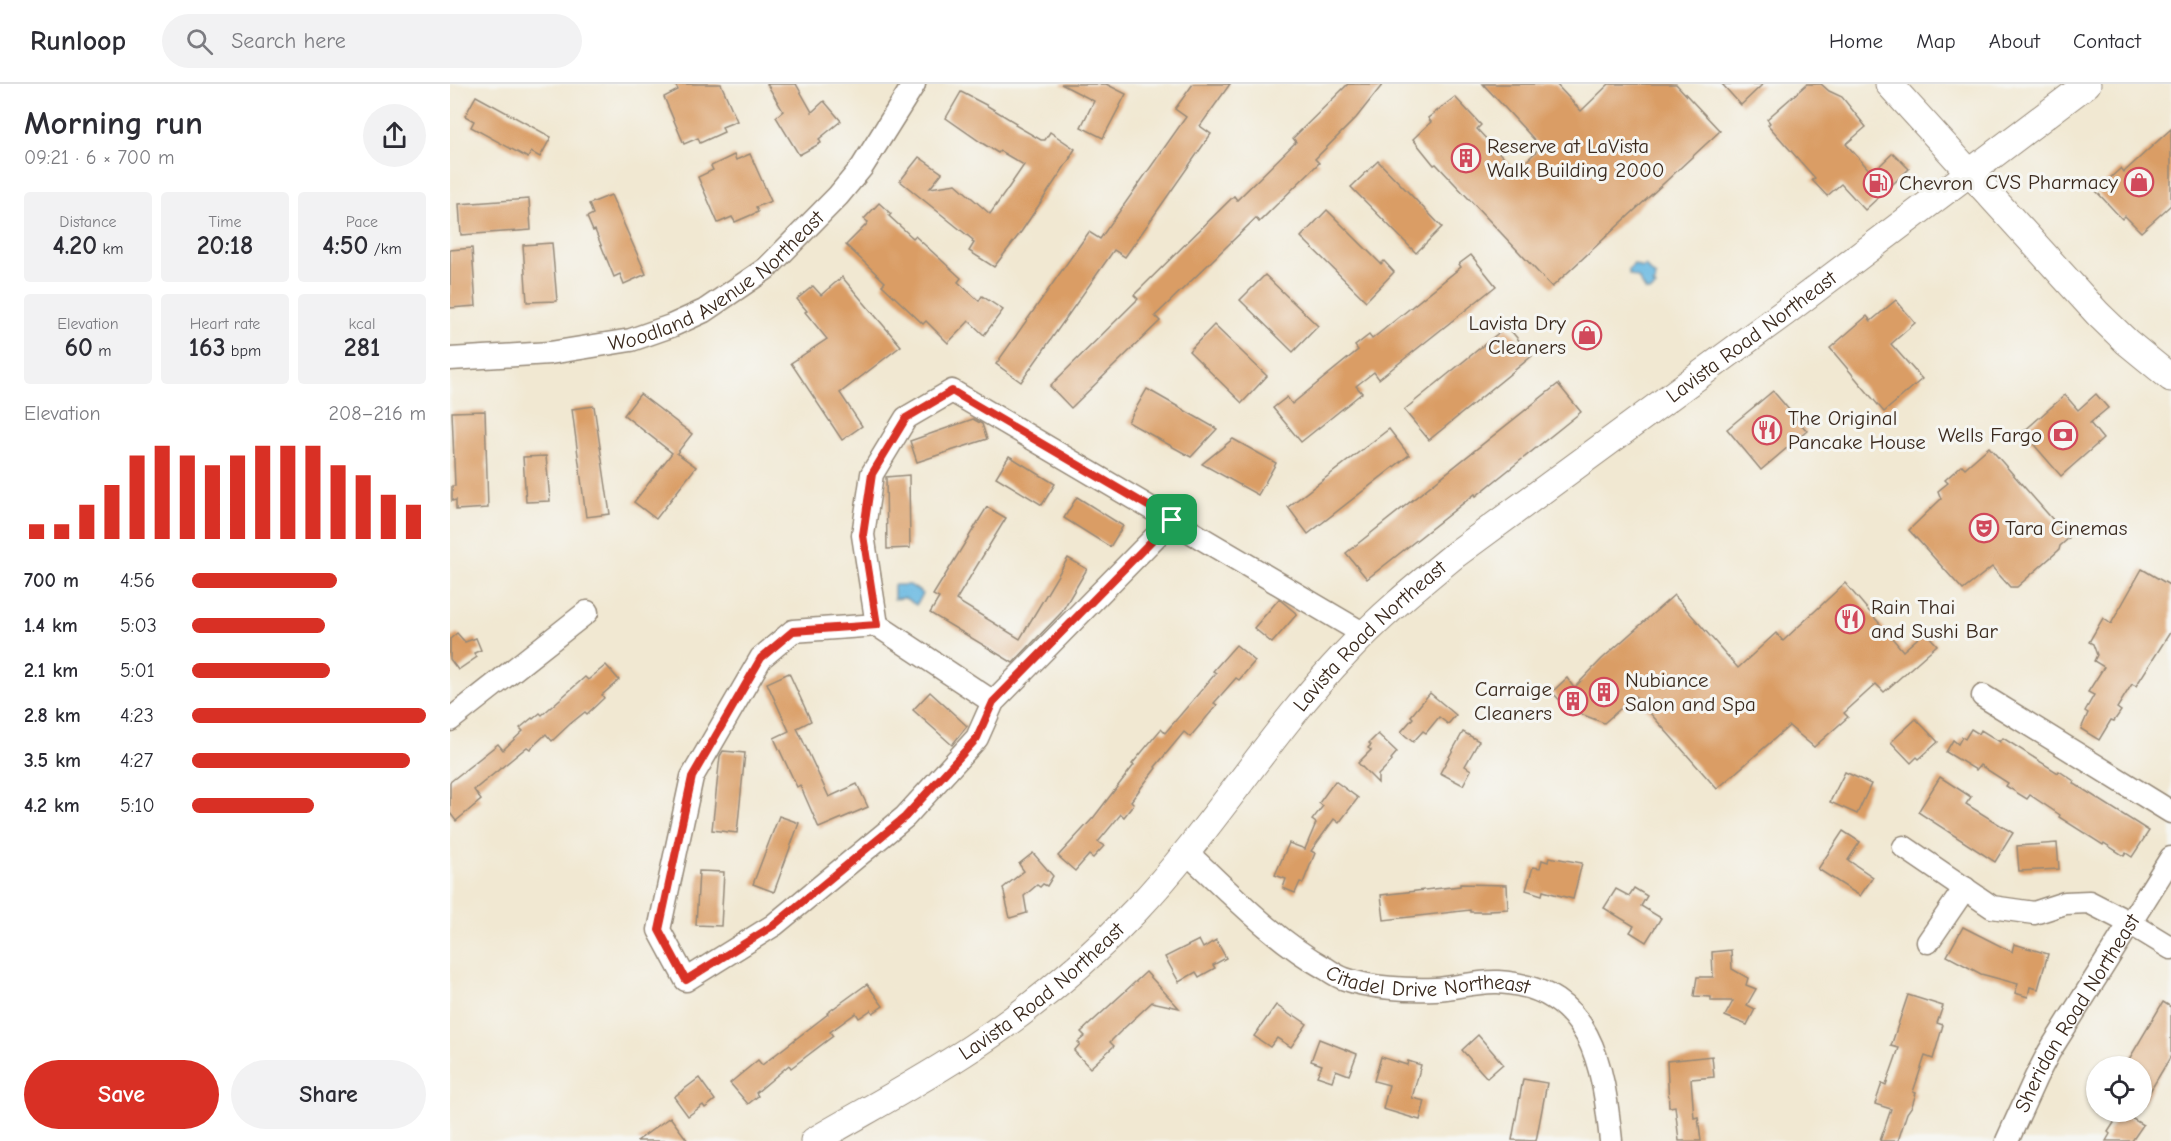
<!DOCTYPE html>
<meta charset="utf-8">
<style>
body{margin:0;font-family:"Comic Neue",sans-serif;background:#f2f2f3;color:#2b2b33;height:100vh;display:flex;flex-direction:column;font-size:22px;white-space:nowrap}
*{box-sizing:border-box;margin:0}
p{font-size:20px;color:#7c7c81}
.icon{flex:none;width:33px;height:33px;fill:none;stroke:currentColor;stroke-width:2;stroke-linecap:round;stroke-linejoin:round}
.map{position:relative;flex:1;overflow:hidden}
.details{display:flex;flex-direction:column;background:#fff;width:450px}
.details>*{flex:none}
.controls{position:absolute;left:1636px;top:972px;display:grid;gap:12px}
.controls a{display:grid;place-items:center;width:66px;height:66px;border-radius:50%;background:#fff;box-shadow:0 2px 4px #0004;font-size:30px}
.pin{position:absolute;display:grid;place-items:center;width:51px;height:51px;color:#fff;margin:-26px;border-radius:12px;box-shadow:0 3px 9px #0006}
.round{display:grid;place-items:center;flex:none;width:63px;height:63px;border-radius:32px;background:#f2f2f3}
.headline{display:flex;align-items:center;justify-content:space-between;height:102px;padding:0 24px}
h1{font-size:33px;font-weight:700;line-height:45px}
.figures{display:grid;grid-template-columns:repeat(3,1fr);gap:9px;height:102px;padding:6px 24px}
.figures div{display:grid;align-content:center;border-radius:6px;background:#f2f2f3;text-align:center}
.figures b{font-size:26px;font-weight:700}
.figures small{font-size:16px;font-weight:400}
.figures p{font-size:16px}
.chart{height:168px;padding:12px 24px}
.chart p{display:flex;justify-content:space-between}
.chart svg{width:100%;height:108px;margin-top:6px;stroke:#d93025;stroke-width:6}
.primary-button{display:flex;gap:12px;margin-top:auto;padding:12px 24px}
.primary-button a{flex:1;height:69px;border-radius:36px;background:#d93025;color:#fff;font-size:24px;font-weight:700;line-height:69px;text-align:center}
.primary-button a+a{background:#f2f2f3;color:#2b2b33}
ul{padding:0 24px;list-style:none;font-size:20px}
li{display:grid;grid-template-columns:96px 72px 1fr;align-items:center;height:45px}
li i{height:15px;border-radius:8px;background:#d93025}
header{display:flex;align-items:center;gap:36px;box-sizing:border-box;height:84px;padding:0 30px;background:#fff;border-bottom:2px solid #e1e1e2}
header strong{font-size:28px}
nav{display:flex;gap:33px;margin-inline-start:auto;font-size:21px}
.search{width:420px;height:54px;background:#f2f2f3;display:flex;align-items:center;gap:15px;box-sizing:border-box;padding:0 21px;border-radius:33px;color:#7c7c81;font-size:22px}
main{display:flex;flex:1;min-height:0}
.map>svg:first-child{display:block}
.water{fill:#65b7e1;stroke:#507080;stroke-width:1.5}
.building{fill:#da9d65}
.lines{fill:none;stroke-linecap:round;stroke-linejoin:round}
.minor-casing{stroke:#968978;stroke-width:25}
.major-casing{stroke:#968978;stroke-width:29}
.minor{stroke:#fff;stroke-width:22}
.major{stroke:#fff;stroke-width:27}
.route-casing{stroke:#fff;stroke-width:12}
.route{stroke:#d93025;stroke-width:8}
.labels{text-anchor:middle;stroke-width:6;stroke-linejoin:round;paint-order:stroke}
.poi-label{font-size:21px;fill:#3b2a1e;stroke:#f6f6f2;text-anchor:start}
.street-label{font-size:21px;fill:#3b2a1e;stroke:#f6f6f2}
</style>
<header>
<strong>Runloop</strong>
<div class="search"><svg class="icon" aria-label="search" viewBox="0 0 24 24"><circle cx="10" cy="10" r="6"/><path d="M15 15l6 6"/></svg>Search here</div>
<nav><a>Home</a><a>Map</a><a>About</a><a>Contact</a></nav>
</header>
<main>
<section class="details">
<div class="headline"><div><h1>Morning run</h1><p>09:21 · 6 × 700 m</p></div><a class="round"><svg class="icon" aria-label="share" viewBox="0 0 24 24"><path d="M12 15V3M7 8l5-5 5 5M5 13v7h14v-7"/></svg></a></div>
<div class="figures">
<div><p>Distance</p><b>4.20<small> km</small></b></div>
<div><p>Time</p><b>20:18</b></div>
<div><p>Pace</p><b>4:50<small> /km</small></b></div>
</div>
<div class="figures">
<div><p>Elevation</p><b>60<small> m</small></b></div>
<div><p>Heart rate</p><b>163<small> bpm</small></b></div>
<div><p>kcal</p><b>281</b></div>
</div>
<div class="chart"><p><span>Elevation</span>208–216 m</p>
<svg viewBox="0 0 160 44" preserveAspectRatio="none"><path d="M5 44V38M15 44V38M25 44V30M35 44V22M45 44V10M55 44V6M65 44V10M75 44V14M85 44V10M95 44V6M105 44V6M115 44V6M125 44V14M135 44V18M145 44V26M155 44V30"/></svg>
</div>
<ul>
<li><b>700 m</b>4:56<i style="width:62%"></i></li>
<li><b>1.4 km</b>5:03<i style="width:57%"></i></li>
<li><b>2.1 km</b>5:01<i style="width:59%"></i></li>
<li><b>2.8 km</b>4:23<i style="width:100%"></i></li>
<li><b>3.5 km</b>4:27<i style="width:93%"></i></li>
<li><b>4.2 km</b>5:10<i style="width:52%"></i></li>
</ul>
<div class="primary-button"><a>Save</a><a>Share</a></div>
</section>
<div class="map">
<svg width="1721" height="1057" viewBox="0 0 1721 1057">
<rect width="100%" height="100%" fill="#f6f6f2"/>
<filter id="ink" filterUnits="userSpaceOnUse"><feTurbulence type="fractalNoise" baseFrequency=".0167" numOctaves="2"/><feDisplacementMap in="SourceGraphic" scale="12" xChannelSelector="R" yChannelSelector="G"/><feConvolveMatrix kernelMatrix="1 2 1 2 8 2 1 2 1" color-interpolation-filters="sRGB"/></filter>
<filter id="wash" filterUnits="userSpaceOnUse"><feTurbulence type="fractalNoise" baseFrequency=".008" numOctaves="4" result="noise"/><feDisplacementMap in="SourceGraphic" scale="24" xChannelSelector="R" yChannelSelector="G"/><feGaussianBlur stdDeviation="1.35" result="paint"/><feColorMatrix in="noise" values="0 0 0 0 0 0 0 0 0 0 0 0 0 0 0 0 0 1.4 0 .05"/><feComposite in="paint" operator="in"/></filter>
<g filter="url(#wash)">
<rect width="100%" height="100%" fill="#f1e8d2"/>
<g class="water">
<path d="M1184,180L1192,184L1195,182L1206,193L1204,195L1206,197L1203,200L1206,203L1201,207H1196L1188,194L1179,190V185Z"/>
<path d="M444,501H460L473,510L466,521L455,514L444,515Z"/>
</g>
<g id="blocks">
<g class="building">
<path d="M225,0H271L287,37L272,43L274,48L250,59L248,54L234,60L214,13L228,6Z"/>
<path d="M317,0H346L362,28L374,17L391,37L369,55L371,59L349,71L326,33L333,27Z"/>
<path d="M611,0H656L676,10L653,54L631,43L644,17Z"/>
<path d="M743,0H780L750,42L761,50L675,173L664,166L571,298L546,280L639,148L650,155L736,33L725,25Z"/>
<path d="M898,0H933L906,34L865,75L869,79L809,138L806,134L705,232L710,237L621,324L600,302L688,215L684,211L784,112L787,116L846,58L843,54Z"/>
<path d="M1033,0H1106L1131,27L1159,0H1226L1270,47L1102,203L986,80L984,81L963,55L981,38L978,34L1005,13L1031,41L1027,45L1066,87L1091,63Z"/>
<path d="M1272,0H1313L1291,21Z"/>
<path d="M1357,0H1371L1379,7L1392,13L1416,43L1396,60L1422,89L1443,69L1459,85L1415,126L1391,100L1377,112L1362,96L1365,94L1318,41L1320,39L1317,35Z"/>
<path d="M511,8L536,21L566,39L565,41L591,56H595L600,48L625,65L620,73H621L571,148L544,183L519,167L524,159L522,158L523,156L450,97L469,73L492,89L480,104L506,100L540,130L559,103L574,81L550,67L548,69L532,59L496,34Z"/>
<path d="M26,12L101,53L90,73L81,68L78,74L21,43L24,37L15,32Z"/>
<path d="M1721,45V121L1691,148L1675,132L1672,135L1646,107L1671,84L1674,88Z"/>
<path d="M300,70L321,117L306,123L308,128L285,138L282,133L268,139L248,93L263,86L261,82L284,71L286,76Z"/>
<path d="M928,77L992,143L966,169L901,103Z"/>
<path d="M161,111L196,190L174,200L170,190L164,193L145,146L143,147L137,133L143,130L139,120Z"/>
<path d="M79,115L81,146L11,151L9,120Z"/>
<path d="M429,119L441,130L439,132L463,154L465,152L511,194L508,198L529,217L532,212L553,226L534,251L519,237L498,259L476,237L473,240L432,201L435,198L396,161L416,141L418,138L414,135Z"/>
<path d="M877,126L931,180L934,177L944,188L916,217L851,153Z"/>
<path d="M102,159L107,217L77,218L73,161Z"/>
<path d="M22,164L26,222L0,224V166Z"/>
<path d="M1021,171L1046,202L929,295L924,288L906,302L912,309L851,358L823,324L837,313L842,320L908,266L905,262L919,251L922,255L1011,183L1009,180Z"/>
<path d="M815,191L868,242L843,268L790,216Z"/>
<path d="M392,193L451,262L390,309L412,342L392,356L341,279L377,255L355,228L357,227L347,215L363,202L371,211Z"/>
<path d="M1446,216L1465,239L1441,260L1472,295L1434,328L1380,264L1417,232L1421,237Z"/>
<path d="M764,241L817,292L792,319L739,267Z"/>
<path d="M1057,242L1082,272L979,356L954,326Z"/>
<path d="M1108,300L1131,328L1026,412L1025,410L917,495L896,469Z"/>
<path d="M697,305L767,345L741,373L678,338Z"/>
<path d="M1323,307L1357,347L1311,386L1277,345Z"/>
<path d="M190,310L242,350L227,369L246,383L206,435L184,418L222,369L174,331Z"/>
<path d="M1646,310L1658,324L1640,339L1653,355L1611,392L1573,348L1615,311L1628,326Z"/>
<path d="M144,322L160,430L136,433L122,325Z"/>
<path d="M35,327L38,424L6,426V416L2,417V402H5L2,328Z"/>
<path d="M523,335L532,340L537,355L467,378L460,357Z"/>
<path d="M939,345L959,371L858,450L838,423Z"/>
<path d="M783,355L826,379L808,411L752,380Z"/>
<path d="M1539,363L1619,454L1610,462L1609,466L1567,503H1560L1542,483L1513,506L1459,446L1491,415L1488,407L1498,399L1495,396L1512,381L1515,384Z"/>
<path d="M96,372L100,417L76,418L73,373Z"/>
<path d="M559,372L605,400L592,421L546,393Z"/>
<path d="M459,391L460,464L437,465L436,393Z"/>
<path d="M627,413L673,442L660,463L614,434Z"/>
<path d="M537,423L556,434L506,516L570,555L618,474L637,485L611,529L563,579L480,529L489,514L483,511Z"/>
<path d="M1692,485L1721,502V547L1686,602L1682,600L1667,624L1671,627L1664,637L1661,636L1649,656L1631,645L1638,629L1635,627L1644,611L1638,608L1654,583L1644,577L1647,571L1643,560L1639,558L1653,534L1661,540Z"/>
<path d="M1395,499L1453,567L1475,548L1487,561L1434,608L1426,600L1394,629L1398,633L1364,663L1339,642L1267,705L1185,612L1154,639L1118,625L1102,608L1117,594L1124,604L1152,575L1224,511L1288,584L1326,549L1333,557Z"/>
<path d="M829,515L847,530L822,559L804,544Z"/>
<path d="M7,549L15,558L26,554L31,566L24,569L27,573L8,586L0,575V555Z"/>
<path d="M786,561L805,577L789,596L786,594L764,619L767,621L740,653L734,648L705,683L706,684L681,717L684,720L674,733L671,730L648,758L654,762L643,774L639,771L625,787L608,772L644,733L684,681L682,680L711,645L715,649L766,589L763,587Z"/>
<path d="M156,581L169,596L152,611L154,614L137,630L135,628L120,640L102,657L96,650L80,665L77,663L24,706L31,716L6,737L0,729V698L48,660L53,666L73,647L70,644L82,634L83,635L90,629L92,631L135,593L138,596Z"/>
<path d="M339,589L361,637L347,644L379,713L407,700L418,723L369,744L350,701L347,703L324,654L339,647L317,599Z"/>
<path d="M480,608L517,642L502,661L463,626Z"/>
<path d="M980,609L1006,631L998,640L989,633L976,649L973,647L963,658L951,648L963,634L961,632Z"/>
<path d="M1466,635L1488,658L1469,675L1467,673L1461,679L1441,658Z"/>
<path d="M1521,645L1529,650L1531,646L1550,658L1553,654L1608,689L1609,687L1624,697L1623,699L1699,747L1682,773L1676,769L1674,772L1654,759L1653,761L1609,733L1610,731L1580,711L1577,715L1556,702L1558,699L1530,681L1526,686L1496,668L1503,656L1508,660L1512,653L1515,655Z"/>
<path d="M1013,648L1029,657L1015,682L1021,686L1013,701L990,689Z"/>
<path d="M928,650L947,668L941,675L942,677L928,691V699L908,679L921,666L918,664L921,661L919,659Z"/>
<path d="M273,667L295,669L287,749L262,746L270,672Z"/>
<path d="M1395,688L1421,700L1407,730L1380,718Z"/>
<path d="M1490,693L1521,713L1516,720L1563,749L1545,778L1468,728Z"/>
<path d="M885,697L908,714L889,739L884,735L861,767L865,769L853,799L850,798L845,809L833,804L836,795L825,791L839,759L855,765L866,739L862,736L873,722L869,719Z"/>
<path d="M329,732L349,739L324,808L303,800Z"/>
<path d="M1393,747L1410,758L1398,776L1423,793L1410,812L1368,785Z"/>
<path d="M1607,759L1609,785L1569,787L1567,762Z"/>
<path d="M583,769L603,792L597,802L593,800L590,803L587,801L574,812L577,829L560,834L553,804L574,787L569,780Z"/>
<path d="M1099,773L1132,779L1123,815L1093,807L1092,811L1076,806L1083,783L1090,784L1092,776L1098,778Z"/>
<path d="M249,787L274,788L271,842L246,841Z"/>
<path d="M1010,800L1057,801L1058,825L1039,826V828H1020V826L934,836L931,811L1010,802Z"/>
<path d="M1184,804L1197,812L1191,822L1211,834L1196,858L1180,848L1184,842L1154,824L1166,805L1179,812Z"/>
<path d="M1513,843L1562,868L1564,860L1598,870L1588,905L1580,903L1578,913L1565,909L1568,900L1531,890L1497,872Z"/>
<path d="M749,856L753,864L766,856L776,874L763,881L765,884L749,893L746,888L729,898L715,873Z"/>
<path d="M1281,866L1282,885L1298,894L1296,901L1306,905L1297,921L1305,925L1297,941L1275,932L1283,917H1261V913L1244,912L1247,893H1263L1262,868Z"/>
<path d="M696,888L729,924L702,918L672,946L660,958L664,962L640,984L624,967L630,960L628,958L635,952L631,948Z"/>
<path d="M417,900L433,922L423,929L421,926L409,934L406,929L380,948L383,952L341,984L339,981L306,1009L308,1012L298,1020L280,999L308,976L312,981L378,930L377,929Z"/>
<path d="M1458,911L1493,922L1487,939L1493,941L1483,975L1475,972L1463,1008L1466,1009L1462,1022L1457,1029L1448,1057H1430L1441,1025L1425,1020L1432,999L1436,1001L1449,964L1441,962Z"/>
<path d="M1713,918L1721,923V972L1692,1021V982H1675Z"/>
<path d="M826,921L843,933L844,931L857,940L841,963L827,954L820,963L804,952Z"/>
<path d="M1028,951L1053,980L1037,994L1012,966Z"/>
<path d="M869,955L907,970L899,991L886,986L882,997L867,992L872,981L861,977Z"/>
<path d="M1262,972L1264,993L1241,995L1244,1034L1248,1033L1251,1057H1229L1225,1022L1219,1023L1217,977Z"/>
<path d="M931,973L957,981L958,977L971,981L962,1014L975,1017L970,1036L933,1025L939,1001L924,997Z"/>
<path d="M249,994L265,1016L255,1024L253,1021L238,1032L224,1013Z"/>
<path d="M1073,995L1097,999L1086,1057L1062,1056Z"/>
<path d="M1671,1028L1693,1041L1682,1057H1656L1660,1050L1658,1048Z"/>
<path d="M220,1033L238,1057H187Z"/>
</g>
</g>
</g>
<g filter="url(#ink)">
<use href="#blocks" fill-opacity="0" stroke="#968978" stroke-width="1.5"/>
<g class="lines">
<g class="minor-casing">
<g id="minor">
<path id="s1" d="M0,275L100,269L181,256L221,242L254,227L317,184L388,112L412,83L464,0"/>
<path d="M427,541L413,451L422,390L456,334L502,307L914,550"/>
<path d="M1533,612L1721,728"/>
<path d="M543,618L427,541L343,547L311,574L242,693L209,846L236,896L324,841L455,733L527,654L543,618L722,436"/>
<path d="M0,636L137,528"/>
<path d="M1454,763L1542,823L1584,829L1615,819L1639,818L1680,839L1721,864"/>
<path id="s2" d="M736,768C780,808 823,855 875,884C881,888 888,893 895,895C920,904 958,906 985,905C1005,904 1027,897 1048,898C1142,904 1153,981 1161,1057"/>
<path d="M1478,858L1515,804"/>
<path id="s3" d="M1557,1057L1586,993L1599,968L1721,774"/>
</g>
</g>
<g class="major-casing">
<g id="major">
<path d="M1439,0L1648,230L1677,258L1721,294"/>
<path id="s4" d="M364,1057C417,1026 472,997 523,963C582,924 638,877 686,826C762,746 819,650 895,570C929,533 967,502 1006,470L1334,229L1637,0"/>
</g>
</g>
<use href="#minor" class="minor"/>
<use href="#major" class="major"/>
</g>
</g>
<g class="lines" filter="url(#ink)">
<g class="route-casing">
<path id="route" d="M502,307L722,436L543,618L527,654L455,733L324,841L236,896L209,846L242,693L311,574L343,547L427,541L413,451L422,390L456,334Z"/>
</g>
<use href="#route" class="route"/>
</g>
<defs>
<g id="building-ring" transform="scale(1.5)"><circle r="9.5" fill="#f6f6f2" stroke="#d1495b" stroke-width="1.5"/><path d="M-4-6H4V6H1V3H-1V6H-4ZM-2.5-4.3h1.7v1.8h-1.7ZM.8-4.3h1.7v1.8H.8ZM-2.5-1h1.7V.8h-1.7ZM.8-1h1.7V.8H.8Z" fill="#d1495b"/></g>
<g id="shop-ring" transform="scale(1.5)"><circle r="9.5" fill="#f6f6f2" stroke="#d1495b" stroke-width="1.5"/><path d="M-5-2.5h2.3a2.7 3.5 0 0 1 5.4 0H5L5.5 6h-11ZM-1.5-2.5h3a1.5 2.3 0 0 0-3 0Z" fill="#d1495b"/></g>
<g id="fuel-ring" transform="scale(1.5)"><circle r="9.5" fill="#f6f6f2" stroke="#d1495b" stroke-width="1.5"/><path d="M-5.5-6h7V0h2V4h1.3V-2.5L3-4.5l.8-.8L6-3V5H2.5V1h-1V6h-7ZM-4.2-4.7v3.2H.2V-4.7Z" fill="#d1495b"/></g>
<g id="restaurant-ring" transform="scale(1.5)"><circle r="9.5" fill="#f6f6f2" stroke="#d1495b" stroke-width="1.5"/><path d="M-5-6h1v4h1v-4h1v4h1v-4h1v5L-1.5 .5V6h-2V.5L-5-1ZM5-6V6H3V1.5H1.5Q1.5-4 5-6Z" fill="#d1495b"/></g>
<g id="bank-ring" transform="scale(1.5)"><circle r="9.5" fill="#f6f6f2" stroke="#d1495b" stroke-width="1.5"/><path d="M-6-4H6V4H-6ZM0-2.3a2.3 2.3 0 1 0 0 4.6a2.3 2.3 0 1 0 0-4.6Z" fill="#d1495b"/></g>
<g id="theatre-ring" transform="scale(1.5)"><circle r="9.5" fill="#f6f6f2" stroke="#d1495b" stroke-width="1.5"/><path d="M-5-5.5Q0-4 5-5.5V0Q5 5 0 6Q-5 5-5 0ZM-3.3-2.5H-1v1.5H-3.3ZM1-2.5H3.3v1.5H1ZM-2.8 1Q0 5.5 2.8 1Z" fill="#d1495b"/></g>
</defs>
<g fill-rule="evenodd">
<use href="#building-ring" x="1016" y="74"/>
<use href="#shop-ring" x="1689" y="98"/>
<use href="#fuel-ring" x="1428" y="99"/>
<use href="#shop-ring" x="1137" y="251"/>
<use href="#restaurant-ring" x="1317" y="346"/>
<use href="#bank-ring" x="1613" y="351"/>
<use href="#theatre-ring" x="1534" y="444"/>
<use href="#restaurant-ring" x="1400" y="535"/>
<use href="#building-ring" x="1154" y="608"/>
<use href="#building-ring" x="1123" y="617"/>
</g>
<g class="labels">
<g class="poi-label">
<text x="1037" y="69">Reserve at LaVista<tspan x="1037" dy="24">Walk Building 2000</tspan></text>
<text x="1668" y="105" text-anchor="end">CVS Pharmacy</text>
<text x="1449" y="106">Chevron</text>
<text x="1116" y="246" text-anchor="end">Lavista Dry<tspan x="1116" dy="24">Cleaners</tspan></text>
<text x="1338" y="341">The Original<tspan x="1338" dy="24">Pancake House</tspan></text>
<text x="1592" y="358" text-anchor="end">Wells Fargo</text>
<text x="1555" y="451">Tara Cinemas</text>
<text x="1421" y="530">Rain Thai<tspan x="1421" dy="24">and Sushi Bar</tspan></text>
<text x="1175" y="603">Nubiance<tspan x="1175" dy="24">Salon and Spa</tspan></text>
<text x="1102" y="612" text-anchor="end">Carraige<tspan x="1102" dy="24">Cleaners</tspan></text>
</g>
<g class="street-label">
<text dy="7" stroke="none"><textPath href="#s1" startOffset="286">Woodland Avenue Northeast</textPath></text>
<text dy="7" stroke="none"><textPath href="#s4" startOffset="1245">Lavista Road Northeast</textPath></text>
<text dy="7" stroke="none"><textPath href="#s4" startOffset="759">Lavista Road Northeast</textPath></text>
<text dy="7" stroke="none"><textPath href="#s2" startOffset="288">Citadel Drive Northeast</textPath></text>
<text dy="7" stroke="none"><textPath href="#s4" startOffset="273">Lavista Road Northeast</textPath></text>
<text dy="7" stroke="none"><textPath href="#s3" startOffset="146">Sheridan Road Northeast</textPath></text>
</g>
</g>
</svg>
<div class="controls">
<a><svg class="icon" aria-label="locate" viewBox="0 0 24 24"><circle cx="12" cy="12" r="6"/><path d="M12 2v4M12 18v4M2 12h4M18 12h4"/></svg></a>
</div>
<div class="pin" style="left:722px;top:436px;background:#1e9e55"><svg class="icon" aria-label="arrive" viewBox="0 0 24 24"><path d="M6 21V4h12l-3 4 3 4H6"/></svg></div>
</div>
</main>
